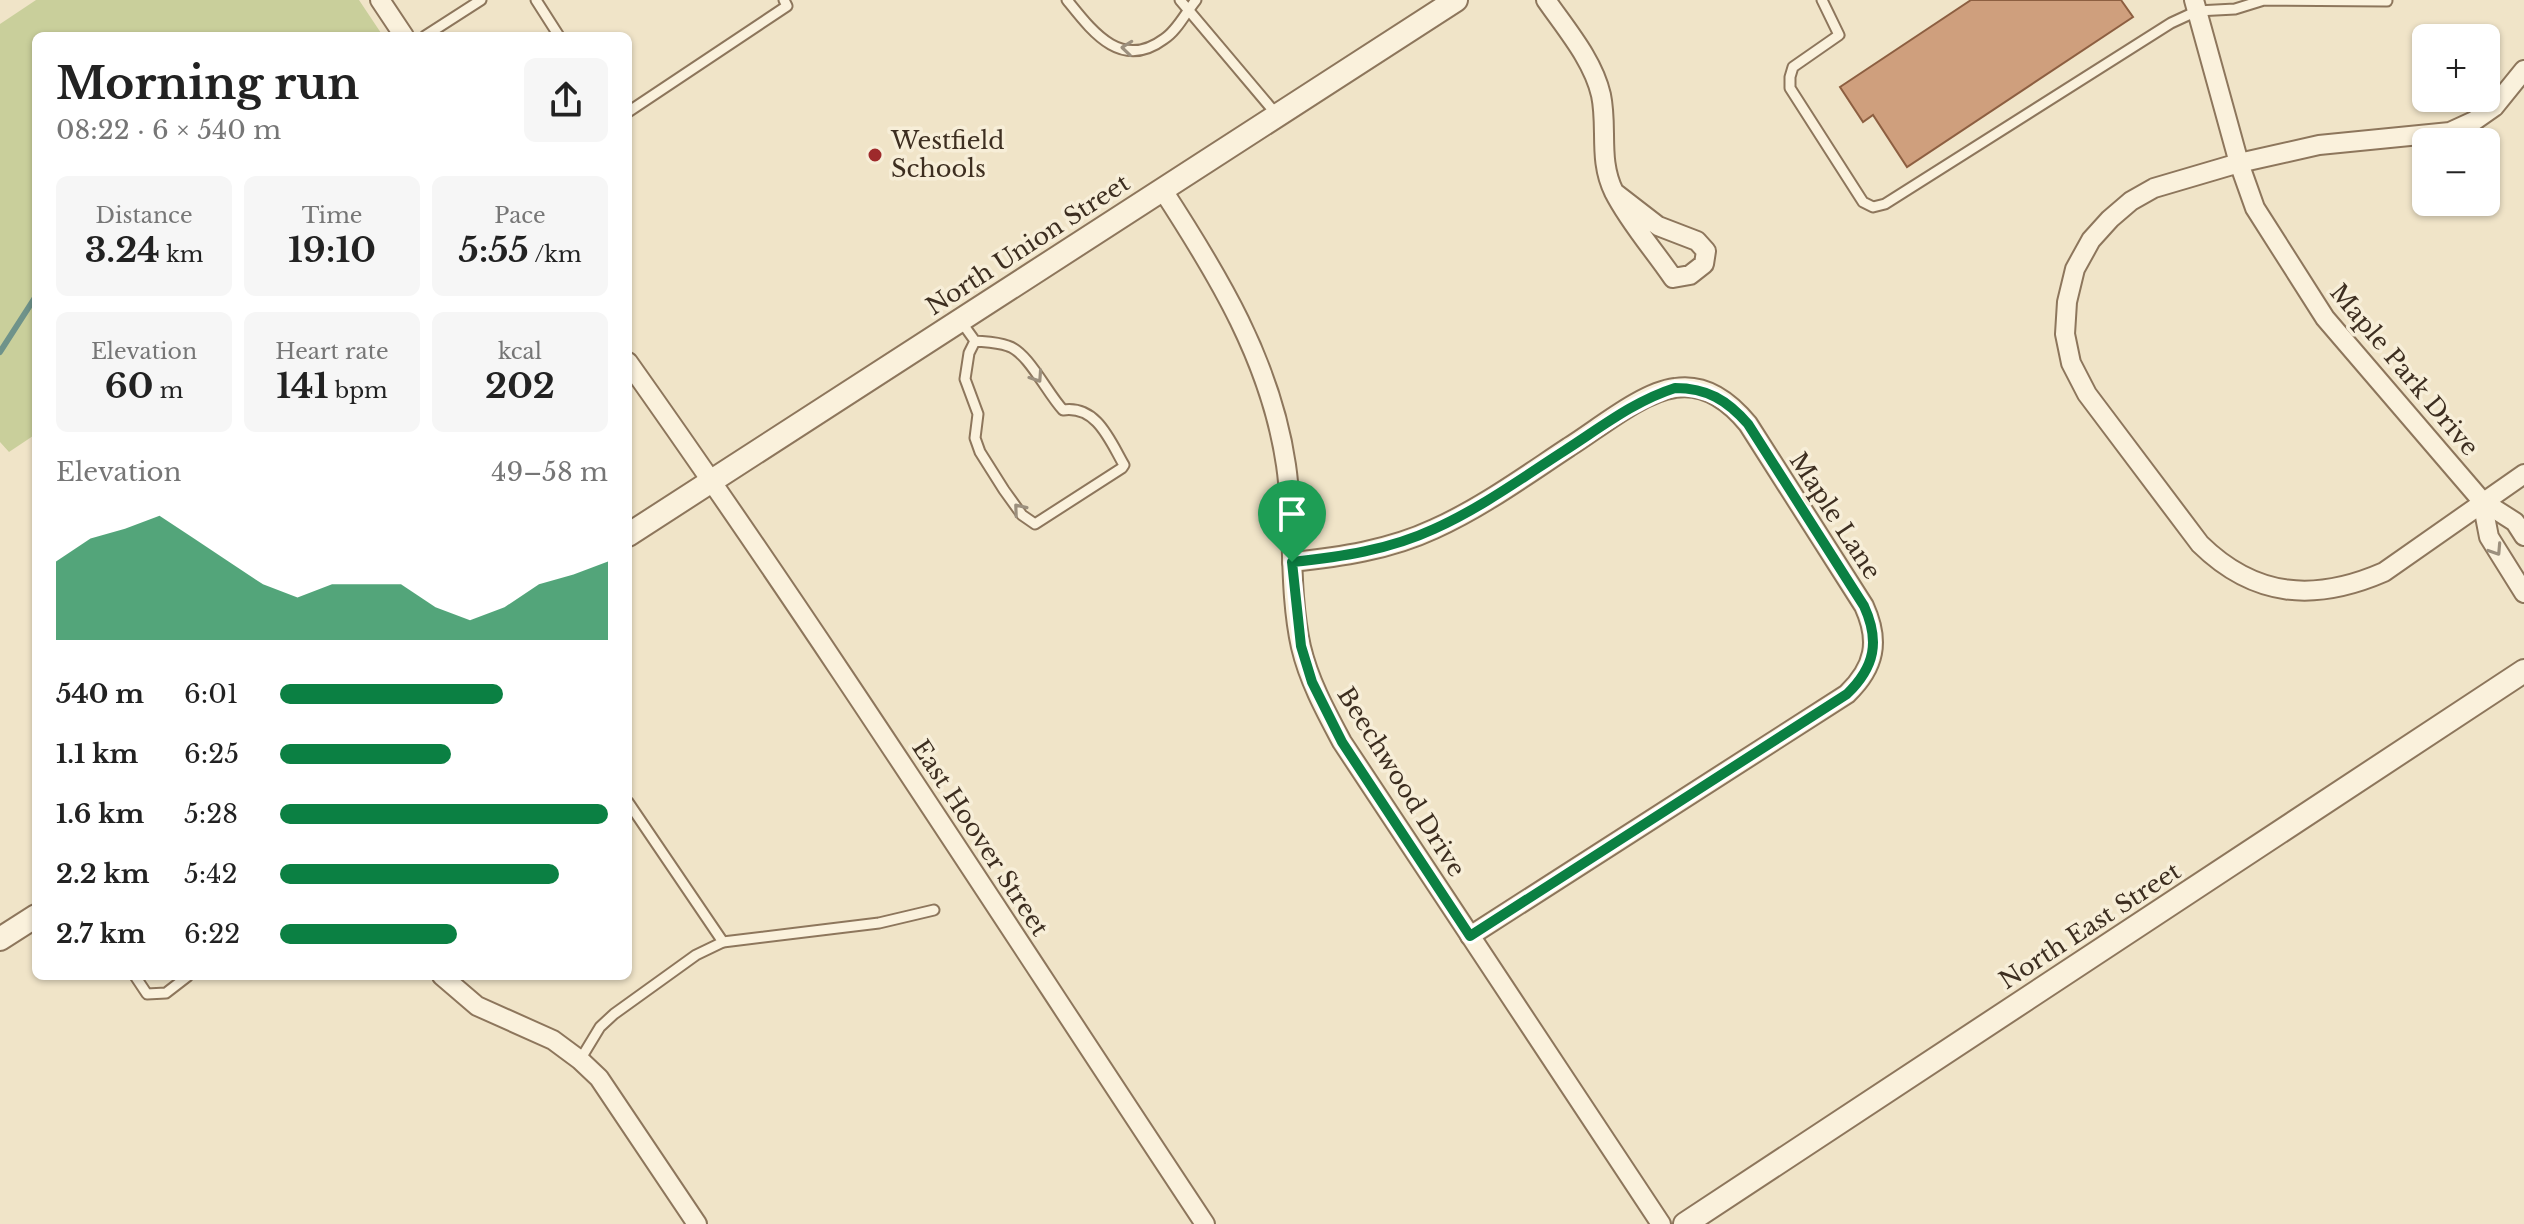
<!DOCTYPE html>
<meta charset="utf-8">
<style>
body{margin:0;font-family:"Libre Baskerville",serif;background:#f6f6f6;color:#222;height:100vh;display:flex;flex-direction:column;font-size:30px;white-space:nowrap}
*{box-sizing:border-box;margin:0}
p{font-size:26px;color:#767676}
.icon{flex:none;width:44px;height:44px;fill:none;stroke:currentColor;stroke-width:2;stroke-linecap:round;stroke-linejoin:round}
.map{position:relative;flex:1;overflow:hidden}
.side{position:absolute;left:32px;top:32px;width:600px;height:948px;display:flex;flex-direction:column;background:#fff;border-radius:12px;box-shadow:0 2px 6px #0004}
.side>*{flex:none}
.controls{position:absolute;left:2412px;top:24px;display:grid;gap:16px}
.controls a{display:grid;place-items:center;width:88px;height:88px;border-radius:12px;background:#fff;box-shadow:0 2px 6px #0004;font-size:40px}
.pin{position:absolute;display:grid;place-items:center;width:68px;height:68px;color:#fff;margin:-82px -34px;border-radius:50% 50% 50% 0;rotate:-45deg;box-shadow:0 0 8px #0007}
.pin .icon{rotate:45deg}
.round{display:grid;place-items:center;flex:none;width:84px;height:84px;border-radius:12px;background:#f6f6f6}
.head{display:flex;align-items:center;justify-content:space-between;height:136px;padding:0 24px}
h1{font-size:44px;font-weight:800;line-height:60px}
.figures{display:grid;grid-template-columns:repeat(3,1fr);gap:12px;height:136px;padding:8px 24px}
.figures div{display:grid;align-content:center;border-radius:12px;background:#f6f6f6;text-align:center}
.figures b{font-size:34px;font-weight:800}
.figures small{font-size:22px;font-weight:400}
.figures p{font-size:22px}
.chart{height:224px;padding:16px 24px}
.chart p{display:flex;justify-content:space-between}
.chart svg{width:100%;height:144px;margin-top:8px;fill:#0b8043;opacity:.7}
ul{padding:0 24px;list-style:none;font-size:26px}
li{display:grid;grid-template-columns:128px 96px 1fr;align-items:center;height:60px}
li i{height:20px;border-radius:10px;background:#0b8043}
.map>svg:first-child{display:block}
.green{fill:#c9cf9b}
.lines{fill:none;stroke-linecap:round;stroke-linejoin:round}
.stream{stroke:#6f938a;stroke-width:6}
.building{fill:#cf9f7d;stroke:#8d5f41;stroke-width:2}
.service-casing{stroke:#8d765c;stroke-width:13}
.minor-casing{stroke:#8d765c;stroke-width:22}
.tertiary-casing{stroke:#8d765c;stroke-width:26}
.service{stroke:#faf1dc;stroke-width:9}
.minor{stroke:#faf1dc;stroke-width:18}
.tertiary{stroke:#faf1dc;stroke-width:22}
.oneway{stroke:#9c907e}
.route-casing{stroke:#fff;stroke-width:16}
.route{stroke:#0b8043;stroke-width:10}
.poi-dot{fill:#9e2a2b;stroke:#f7eed8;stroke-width:3}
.labels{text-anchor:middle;stroke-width:7;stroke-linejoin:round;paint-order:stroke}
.poi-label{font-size:24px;fill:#3d2e20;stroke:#f7eed8;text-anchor:start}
.street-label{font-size:24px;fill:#3d2e20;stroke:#f7eed8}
</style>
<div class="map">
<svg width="2524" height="1224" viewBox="0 0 2524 1224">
<rect width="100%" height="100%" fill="#f0e4c8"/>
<path class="green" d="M36,0H359L383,36H36V434L9,452L0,442V24Z"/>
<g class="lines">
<path class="stream" d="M0,352L36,296"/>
</g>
<path class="building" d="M1971,0H2121L2133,17L1907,167L1873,115L1863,122L1840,87Z"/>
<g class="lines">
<g class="service-casing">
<g id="service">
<path d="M536,0L559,36"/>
<path d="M1067,0C1092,31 1121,71 1164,39C1177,31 1186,12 1196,0"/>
<path d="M1180,0L1277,115"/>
<path d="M1822,0L1839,35L1793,67L1790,77V88L1863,202L1873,207L1885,204L2171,23L2197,11L2235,9L2264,0L2387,1"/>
<path d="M425,36L481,0"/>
<path d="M628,112L787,6L784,0"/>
<path d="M960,320L975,341C985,342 997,342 1008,346C1028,352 1047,393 1063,410C1097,405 1110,441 1124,465L1122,468L1035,524L1022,515L1004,490L980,452L975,438L978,414L965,379L969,353L975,341"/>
<path d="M628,802L723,942"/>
<path d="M135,976L147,994L166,993L188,976"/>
<path d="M580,1060L600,1027L614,1014L696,955L723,942L879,923L934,910"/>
</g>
</g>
<g class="minor-casing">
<g id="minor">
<path d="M380,0L404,36"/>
<path d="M1546,0C1566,29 1593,60 1601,95C1608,128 1598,160 1614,192C1629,222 1654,250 1673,278L1690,275L1704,264L1706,251L1697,241L1658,226L1614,192"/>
<path d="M2194,0L2239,163L2255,208L2325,318L2482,501L2515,522L2524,536"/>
<path d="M2524,70L2494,107L2474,121L2450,132L2319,145L2239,163L2154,188L2131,201L2110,219L2091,240L2075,269L2067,302L2065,334L2071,363L2087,394L2200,544C2255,598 2315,602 2384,572L2524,474"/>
<path d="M1162,189C1218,275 1271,362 1286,465C1295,525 1288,588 1301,647C1309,681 1326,712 1342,742L1661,1224"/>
<path d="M628,362C828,644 1014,936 1205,1224"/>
<path d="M2482,501L2489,537L2524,593"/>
<path d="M1292,562C1340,557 1389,550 1434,529C1481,508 1525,476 1569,447C1598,429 1642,392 1675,388C1706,383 1730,402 1748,424L1864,606C1880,641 1875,667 1847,694L1470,936"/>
<path d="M442,976L477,1006L553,1040L580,1060L599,1078L697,1224"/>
</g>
</g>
<g class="tertiary-casing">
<g id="tertiary">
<path d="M628,535L1456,0"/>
<path d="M0,939L36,916"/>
<path d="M1685,1224L2524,671"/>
</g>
</g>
<use href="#service" class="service"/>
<use href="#minor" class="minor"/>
<use href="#tertiary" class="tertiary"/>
</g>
<defs><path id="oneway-chevron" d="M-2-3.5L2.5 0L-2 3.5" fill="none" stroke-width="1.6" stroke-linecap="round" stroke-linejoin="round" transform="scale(2)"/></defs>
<g class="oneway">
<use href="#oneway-chevron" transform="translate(1127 48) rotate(-174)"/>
<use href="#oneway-chevron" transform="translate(1037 377) rotate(56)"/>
<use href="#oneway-chevron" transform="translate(1019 509) rotate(-130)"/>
<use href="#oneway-chevron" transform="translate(2496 550) rotate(57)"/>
</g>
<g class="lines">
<g class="route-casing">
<path id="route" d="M1675,388C1707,388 1727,400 1748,424L1864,606C1880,641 1875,667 1847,694L1470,936L1342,742L1312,682L1301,646L1292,562C1340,557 1389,550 1434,529C1479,509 1522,478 1564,451C1600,428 1634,401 1675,388Z"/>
</g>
<use href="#route" class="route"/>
</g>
<circle class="poi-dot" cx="875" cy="155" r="8"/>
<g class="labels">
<g class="poi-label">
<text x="891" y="149">Westfield<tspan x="891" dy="28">Schools</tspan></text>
</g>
<g class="street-label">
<text transform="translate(1028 245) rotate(-33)" y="8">North Union Street</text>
<text transform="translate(2404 370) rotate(50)" y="8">Maple Park Drive</text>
<text transform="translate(1835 516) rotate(57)" y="8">Maple Lane</text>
<text transform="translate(1401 782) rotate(58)" y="8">Beechwood Drive</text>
<text transform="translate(980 838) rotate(57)" y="8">East Hoover Street</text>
<text transform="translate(2090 926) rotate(-33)" y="8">North East Street</text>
</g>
</g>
</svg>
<div class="controls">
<a>+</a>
<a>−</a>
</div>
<div class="pin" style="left:1292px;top:562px;background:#1e9e55"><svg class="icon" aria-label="arrive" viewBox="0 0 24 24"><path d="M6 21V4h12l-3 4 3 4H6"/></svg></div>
<section class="side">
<div class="head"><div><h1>Morning run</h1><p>08:22 · 6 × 540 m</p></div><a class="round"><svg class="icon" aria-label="share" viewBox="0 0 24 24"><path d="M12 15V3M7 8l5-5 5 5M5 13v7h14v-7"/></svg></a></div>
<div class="figures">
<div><p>Distance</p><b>3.24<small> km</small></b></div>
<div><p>Time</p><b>19:10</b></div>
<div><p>Pace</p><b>5:55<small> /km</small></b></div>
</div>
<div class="figures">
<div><p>Elevation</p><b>60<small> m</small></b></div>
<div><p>Heart rate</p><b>141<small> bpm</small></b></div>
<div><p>kcal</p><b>202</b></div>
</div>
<div class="chart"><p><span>Elevation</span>49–58 m</p>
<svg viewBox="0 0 160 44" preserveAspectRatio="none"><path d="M0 44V20L10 13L20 10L30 6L40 13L50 20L60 27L70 31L80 27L90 27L100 27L110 34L120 38L130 34L140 27L150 24L160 20V44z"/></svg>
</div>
<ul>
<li><b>540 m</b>6:01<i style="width:68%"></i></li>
<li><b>1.1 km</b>6:25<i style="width:52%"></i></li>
<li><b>1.6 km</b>5:28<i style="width:100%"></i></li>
<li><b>2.2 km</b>5:42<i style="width:85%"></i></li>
<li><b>2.7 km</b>6:22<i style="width:54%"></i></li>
</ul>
</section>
</div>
